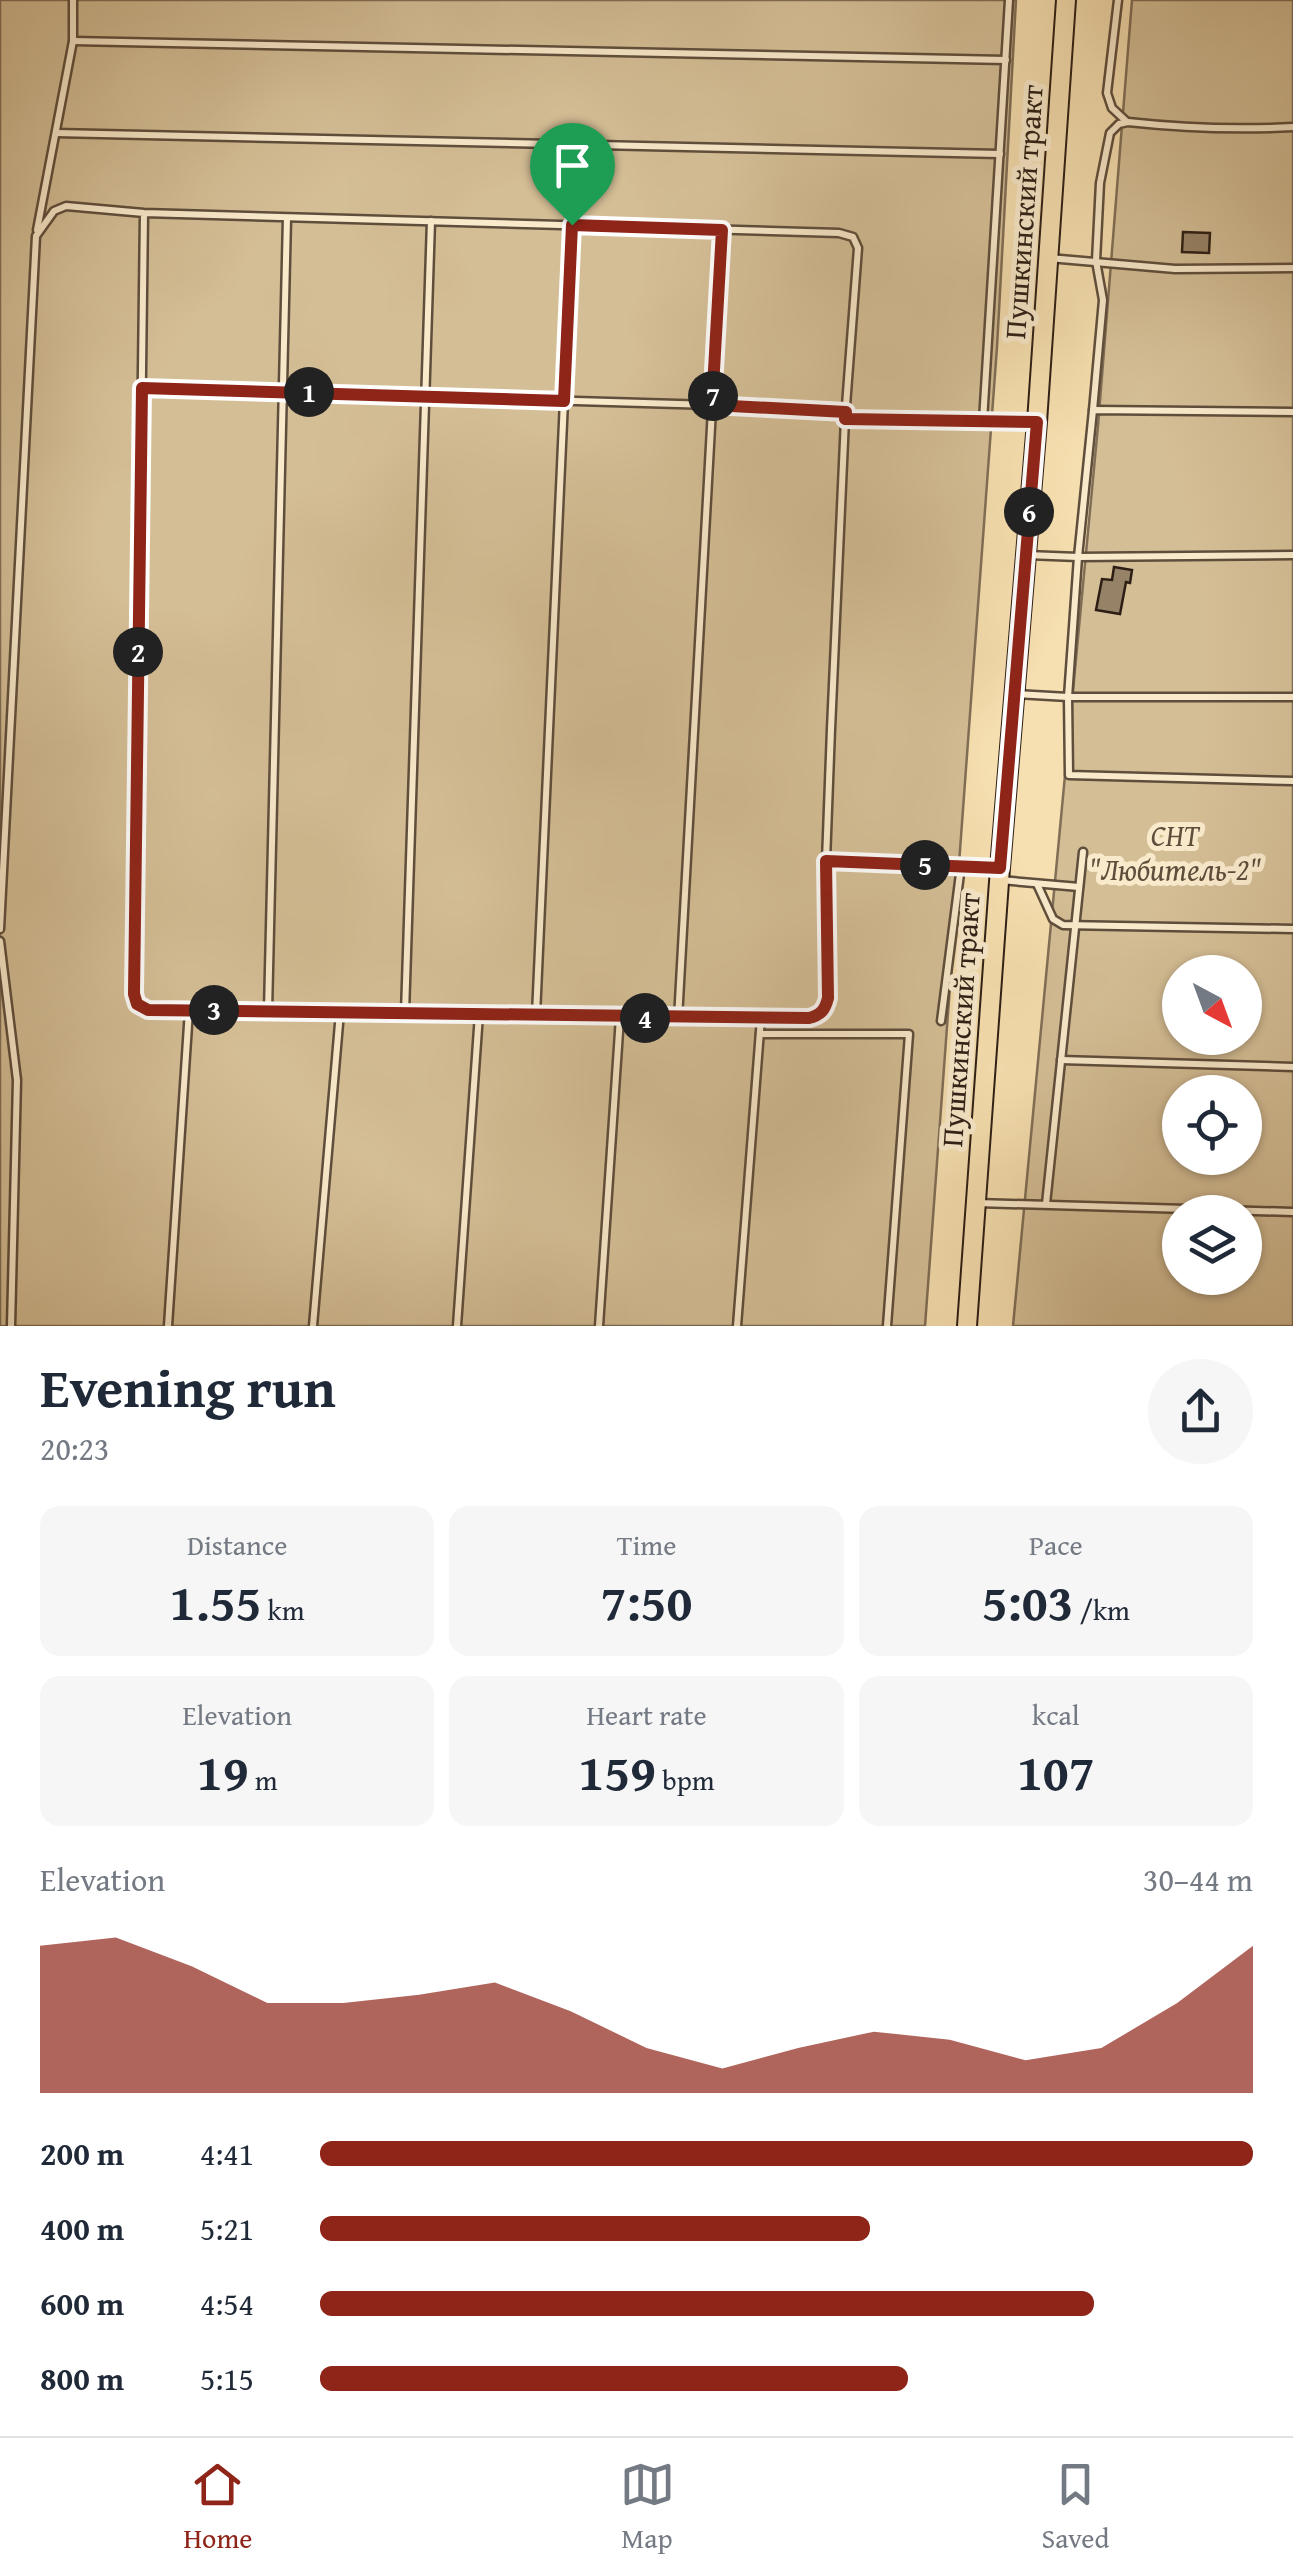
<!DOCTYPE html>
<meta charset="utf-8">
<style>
body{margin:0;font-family:"Gentium Book Plus",serif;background:#f6f6f7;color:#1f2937;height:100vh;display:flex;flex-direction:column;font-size:38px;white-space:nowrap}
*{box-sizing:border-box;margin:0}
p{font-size:32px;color:#747a83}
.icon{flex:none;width:55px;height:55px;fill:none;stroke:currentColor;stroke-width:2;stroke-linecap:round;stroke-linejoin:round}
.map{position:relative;height:1326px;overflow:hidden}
.panel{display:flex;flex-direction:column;background:#fff;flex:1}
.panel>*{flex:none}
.needle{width:65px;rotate:139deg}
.fabs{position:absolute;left:1162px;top:955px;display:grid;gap:20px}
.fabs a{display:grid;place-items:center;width:100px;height:100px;border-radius:50%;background:#fff;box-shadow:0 2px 8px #0004;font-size:50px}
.pin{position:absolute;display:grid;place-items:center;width:85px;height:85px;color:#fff;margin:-102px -42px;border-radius:50% 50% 50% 0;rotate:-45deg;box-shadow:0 0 10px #0007}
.pin .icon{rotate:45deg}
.km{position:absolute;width:50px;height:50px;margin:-25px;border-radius:50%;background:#222;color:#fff;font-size:28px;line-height:50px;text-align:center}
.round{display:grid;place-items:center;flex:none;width:105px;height:105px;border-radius:52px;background:#f6f6f7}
.head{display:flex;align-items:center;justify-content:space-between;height:170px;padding:0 40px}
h1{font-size:55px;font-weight:700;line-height:75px}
.metrics{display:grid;grid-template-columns:repeat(3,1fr);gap:15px;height:170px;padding:10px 40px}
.metrics div{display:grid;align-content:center;border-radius:20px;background:#f6f6f7;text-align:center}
.metrics b{font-size:50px;font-weight:700}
.metrics small{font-size:28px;font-weight:400}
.metrics p{font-size:28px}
.chart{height:280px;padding:20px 40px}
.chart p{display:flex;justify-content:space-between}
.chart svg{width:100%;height:180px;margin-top:10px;fill:#8f2418;opacity:.7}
ul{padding:0 40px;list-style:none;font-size:32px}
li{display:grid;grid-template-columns:160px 120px 1fr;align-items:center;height:75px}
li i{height:25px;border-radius:12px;background:#8f2418}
.dock{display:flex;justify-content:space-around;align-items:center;height:140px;border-top:2px solid #e0e1e3;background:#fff;font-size:28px;color:#747a83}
.dock a{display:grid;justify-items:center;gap:5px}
.dock .on{color:#8f2418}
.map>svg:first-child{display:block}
.green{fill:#d4be96;stroke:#806e56;stroke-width:2.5;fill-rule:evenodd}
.building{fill:#968266;stroke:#2d1e15;stroke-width:2.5}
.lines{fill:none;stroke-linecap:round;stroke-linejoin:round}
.lane-casing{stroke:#5f4e3c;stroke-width:11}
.primary-casing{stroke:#2d1e15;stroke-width:22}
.lane{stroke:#f9eacc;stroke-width:6}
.primary{stroke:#f6dfb0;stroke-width:18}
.route-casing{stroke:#fff;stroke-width:20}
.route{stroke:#8f2418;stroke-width:12}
.labels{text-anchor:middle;stroke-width:10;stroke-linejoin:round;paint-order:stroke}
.street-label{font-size:30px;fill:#2d1e15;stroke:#f9eacc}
.park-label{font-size:30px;font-style:italic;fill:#5f4e3c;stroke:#f9eacc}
</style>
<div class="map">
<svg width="1293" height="1326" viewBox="0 0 1293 1326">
<rect width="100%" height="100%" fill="#f6dfb0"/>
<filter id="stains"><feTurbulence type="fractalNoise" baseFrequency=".002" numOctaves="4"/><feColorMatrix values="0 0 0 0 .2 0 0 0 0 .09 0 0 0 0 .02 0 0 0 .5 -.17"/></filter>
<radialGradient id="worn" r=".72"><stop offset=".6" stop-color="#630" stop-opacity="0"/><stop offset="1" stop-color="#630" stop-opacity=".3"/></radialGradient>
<g class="green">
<path d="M0,0H1016L997,347L925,1326H0Z"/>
<path d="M1132,0H1293V1326H1013L1098,426ZM1180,972H1245V1038H1180ZM1180,1092H1245V1158H1180ZM1180,1212H1245V1278H1180Z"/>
</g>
<g class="building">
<path d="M1183,232L1210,233L1209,253L1182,252Z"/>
<path d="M1114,567L1132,570L1130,583L1126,582L1120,614L1096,610L1102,579L1112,580Z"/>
</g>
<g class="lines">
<g class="lane-casing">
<g id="lane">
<path d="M1118,0L1107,93L1112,108L1126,121"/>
<path d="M73,41L1006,60"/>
<path d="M56,133L1000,154"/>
<path d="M37,230L73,41V0"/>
<path d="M1049,258L1175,269L1293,268"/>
<path d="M141,388L712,405L846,412"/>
<path d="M1093,410L1103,300L1096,261L1100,183L1110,133L1119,124L1128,122C1183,128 1237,130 1293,127"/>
<path d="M1293,412L1093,410L1078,557L1068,697L1069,775L1293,781"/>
<path d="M845,419L1034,422"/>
<path d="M983,421L1009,0"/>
<path d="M1027,555L1078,557L1293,555"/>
<path d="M1015,694L1068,697H1293"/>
<path d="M826,861L998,868"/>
<path d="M1000,880L1079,887"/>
<path d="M1037,884L1053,919L1063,925L1293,929"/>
<path d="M0,929L36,236L54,211L66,206L144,213L839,233L853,237L858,248L845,419L831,729L826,861L828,999C825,1010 821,1015 809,1018L678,1019L148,1010L137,1004L134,994L144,213"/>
<path d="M0,941L17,1080L11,1326"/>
<path d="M268,1011L287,218"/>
<path d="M405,1013L431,221"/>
<path d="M536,1015L572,225"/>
<path d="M678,1019L722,230"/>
<path d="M941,1021L961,866"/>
<path d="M760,1034H909L887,1326"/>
<path d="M1061,1060L1293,1067"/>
<path d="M977,1203L1293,1212"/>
<path d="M1046,1204L1083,852"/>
<path d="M168,1326L189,1010"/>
<path d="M313,1326L340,1012"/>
<path d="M457,1326L479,1014"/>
<path d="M599,1326L620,1017"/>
<path d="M737,1326L761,1018"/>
</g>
</g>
<g class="primary-casing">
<path id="primary" d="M967,1326L1000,868L1037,422L1066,0"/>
</g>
<use href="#lane" class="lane"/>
<use href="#primary" class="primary"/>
</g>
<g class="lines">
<g class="route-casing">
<path id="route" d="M572,225L722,230L712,405L846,412L845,419L1037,422L1000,868L826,861L828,998C825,1010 821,1015 809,1018L148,1010L137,1004L134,994L142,388L564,401Z"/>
</g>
<use href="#route" class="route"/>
</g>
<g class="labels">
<g class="street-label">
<text transform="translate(1024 212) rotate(-86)" y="10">Пушкинский тракт</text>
<text transform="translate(961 1020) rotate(-86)" y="10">Пушкинский тракт</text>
</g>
<g class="park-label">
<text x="1175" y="846">СНТ<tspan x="1175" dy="34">"Любитель-2"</tspan></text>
</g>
</g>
<rect width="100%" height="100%" filter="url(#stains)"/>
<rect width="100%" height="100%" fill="url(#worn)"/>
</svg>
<div class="fabs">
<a><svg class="needle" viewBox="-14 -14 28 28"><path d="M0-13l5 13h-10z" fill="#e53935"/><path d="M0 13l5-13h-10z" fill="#747a83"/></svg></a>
<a><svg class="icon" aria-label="locate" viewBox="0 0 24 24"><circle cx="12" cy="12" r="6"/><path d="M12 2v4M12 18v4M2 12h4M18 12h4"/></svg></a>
<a><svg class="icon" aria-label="layers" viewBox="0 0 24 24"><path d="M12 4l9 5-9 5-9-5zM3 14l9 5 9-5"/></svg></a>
</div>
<div class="pin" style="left:572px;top:225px;background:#1e9e55"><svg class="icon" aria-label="arrive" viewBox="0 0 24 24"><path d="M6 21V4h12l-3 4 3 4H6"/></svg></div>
<b class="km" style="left:309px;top:392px">1</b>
<b class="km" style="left:138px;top:652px">2</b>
<b class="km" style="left:214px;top:1010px">3</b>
<b class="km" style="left:645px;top:1018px">4</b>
<b class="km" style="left:925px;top:865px">5</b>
<b class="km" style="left:1029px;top:512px">6</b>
<b class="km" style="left:713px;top:396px">7</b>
</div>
<section class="panel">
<div class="head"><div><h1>Evening run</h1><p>20:23</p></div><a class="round"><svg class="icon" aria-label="share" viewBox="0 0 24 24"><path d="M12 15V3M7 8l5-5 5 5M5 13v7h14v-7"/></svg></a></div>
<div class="metrics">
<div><p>Distance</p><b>1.55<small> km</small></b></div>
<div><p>Time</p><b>7:50</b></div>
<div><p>Pace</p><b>5:03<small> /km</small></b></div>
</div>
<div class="metrics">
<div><p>Elevation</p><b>19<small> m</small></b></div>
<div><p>Heart rate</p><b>159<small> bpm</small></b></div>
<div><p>kcal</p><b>107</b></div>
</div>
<div class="chart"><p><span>Elevation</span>30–44 m</p>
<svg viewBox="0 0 160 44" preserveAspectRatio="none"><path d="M0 44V8L10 6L20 13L30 22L40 22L50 20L60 17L70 24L80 33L90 38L100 33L110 29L120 31L130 36L140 33L150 22L160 8V44z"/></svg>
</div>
<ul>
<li><b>200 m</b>4:41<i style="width:100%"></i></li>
<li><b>400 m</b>5:21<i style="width:59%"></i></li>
<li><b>600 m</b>4:54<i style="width:83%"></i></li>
<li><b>800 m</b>5:15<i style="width:63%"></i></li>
</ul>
</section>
<nav class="dock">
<a class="on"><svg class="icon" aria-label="home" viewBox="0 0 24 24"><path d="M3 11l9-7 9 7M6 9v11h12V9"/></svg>Home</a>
<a><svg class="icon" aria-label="map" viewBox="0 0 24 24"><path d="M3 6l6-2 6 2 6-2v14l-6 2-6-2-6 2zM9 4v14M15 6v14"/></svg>Map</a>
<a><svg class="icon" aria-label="saved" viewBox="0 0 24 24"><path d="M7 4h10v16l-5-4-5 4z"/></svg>Saved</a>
</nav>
